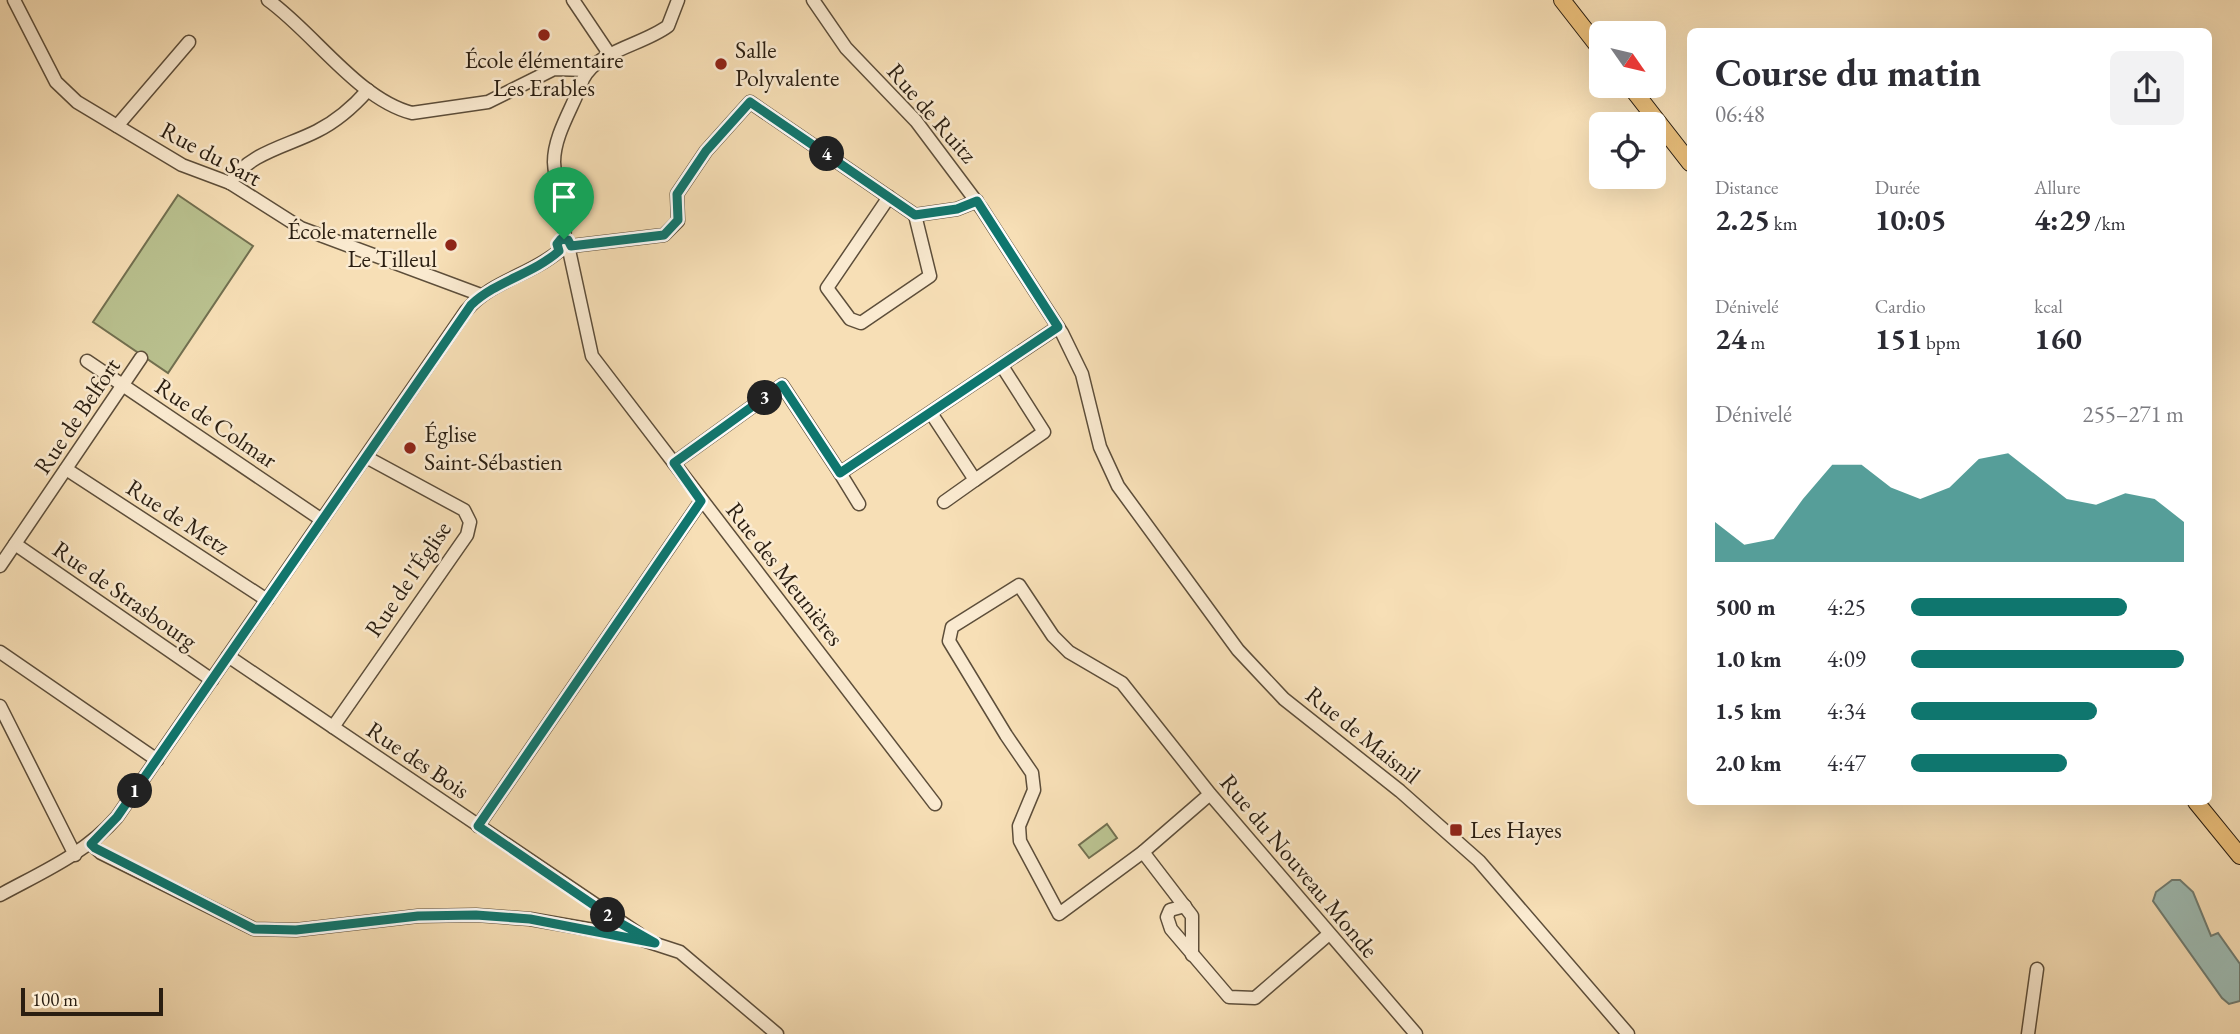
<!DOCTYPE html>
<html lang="fr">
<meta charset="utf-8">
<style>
body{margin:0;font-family:"EB Garamond",serif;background:#f2f2f3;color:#2b2b33;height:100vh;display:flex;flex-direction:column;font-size:26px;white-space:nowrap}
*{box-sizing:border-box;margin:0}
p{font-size:23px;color:#7c7c81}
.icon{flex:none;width:38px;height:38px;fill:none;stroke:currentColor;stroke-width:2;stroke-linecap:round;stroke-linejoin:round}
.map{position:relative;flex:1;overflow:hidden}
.details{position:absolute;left:1687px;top:28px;width:525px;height:777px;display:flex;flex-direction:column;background:#fff;border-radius:10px;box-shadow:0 7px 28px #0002}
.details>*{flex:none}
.needle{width:46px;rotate:124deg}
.fabs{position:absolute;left:1589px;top:21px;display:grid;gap:14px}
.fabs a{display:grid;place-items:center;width:77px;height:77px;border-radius:10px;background:#fff;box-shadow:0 7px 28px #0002;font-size:35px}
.scale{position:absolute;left:21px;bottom:18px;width:142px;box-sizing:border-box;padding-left:7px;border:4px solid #2a1e11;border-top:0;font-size:19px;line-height:24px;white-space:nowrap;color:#2a1e11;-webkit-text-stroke:5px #faead0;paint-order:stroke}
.pin{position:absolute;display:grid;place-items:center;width:60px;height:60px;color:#fff;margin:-72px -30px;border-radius:50% 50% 50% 0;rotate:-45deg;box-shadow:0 0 7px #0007}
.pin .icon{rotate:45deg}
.km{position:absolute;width:35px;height:35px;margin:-18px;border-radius:50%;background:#222;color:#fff;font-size:19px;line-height:35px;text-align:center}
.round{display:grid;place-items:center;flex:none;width:74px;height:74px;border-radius:10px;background:#f2f2f3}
.overview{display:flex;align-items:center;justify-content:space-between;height:119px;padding:0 28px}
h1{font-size:38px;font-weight:700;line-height:52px}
.figures{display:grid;grid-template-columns:repeat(3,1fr);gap:10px;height:119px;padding:7px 28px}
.figures div{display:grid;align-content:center}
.figures b{font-size:30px;font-weight:700}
.figures small{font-size:19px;font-weight:400}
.figures p{font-size:19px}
.chart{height:196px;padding:14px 28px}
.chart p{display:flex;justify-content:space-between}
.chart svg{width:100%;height:126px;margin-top:7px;fill:#0f766e;opacity:.7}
ul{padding:0 28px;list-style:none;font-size:23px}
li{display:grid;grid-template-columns:112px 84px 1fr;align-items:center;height:52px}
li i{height:18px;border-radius:9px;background:#0f766e}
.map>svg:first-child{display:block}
.green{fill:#bac290;stroke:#727050;stroke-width:2}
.water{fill:#9ebcb4;stroke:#707d73;stroke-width:2}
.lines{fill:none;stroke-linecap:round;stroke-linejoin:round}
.minor-casing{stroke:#5d4e3a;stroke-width:15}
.major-casing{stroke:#2a1e11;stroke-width:18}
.minor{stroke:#faead0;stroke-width:12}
.major{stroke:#ecc07b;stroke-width:16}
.route-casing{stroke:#fff;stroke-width:14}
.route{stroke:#0f766e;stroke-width:9}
.poi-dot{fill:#8f2418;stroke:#faead0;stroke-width:2.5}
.labels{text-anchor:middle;stroke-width:5;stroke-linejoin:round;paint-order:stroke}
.poi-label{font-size:24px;fill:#2a1e11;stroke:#faead0;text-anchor:start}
.street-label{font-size:24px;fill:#2a1e11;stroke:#faead0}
</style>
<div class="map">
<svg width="2240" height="1034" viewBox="0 0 2240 1034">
<rect width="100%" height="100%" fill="#f7dfb6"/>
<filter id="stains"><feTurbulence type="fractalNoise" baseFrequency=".00286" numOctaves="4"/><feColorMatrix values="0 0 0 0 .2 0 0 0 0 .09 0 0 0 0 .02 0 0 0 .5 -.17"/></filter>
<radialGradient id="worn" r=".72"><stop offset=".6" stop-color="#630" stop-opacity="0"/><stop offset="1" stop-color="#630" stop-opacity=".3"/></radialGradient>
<g class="green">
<path d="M178,195L253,246L168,373L93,322Z"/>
<path d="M1107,824L1117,838L1089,858L1079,845Z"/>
</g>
<path class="water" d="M2172,880H2180L2193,892L2211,936L2218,933L2240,964V1001L2229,1004L2222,998L2153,901L2156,892Z"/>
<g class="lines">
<g class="minor-casing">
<g id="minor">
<path d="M14,0L56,82L77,102L182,165L230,183L301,228L481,295"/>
<path d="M268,0C314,33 358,99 412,113L488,102L554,69L587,70"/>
<path d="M573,0L610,55"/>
<path d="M813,0L846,48L916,121L982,209L1062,333L1082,374L1100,447L1118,486L1238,650L1284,699L1400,791L1479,861L1628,1034"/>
<path d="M117,126L189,42"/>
<path d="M230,183C248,153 288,146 317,131C337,121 353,107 368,90"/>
<path d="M889,197L827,288L850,319L861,323L930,276L915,215"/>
<path d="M564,239C568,212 555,188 554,162C554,134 574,106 583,79C598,50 643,45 668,26L678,0"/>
<path d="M571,246L664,235L678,221L677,194L706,151L750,102L915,215L957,209L977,201"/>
<path d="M569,250L592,356L935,804"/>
<path d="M87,361L322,520"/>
<path d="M931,413L975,480L1044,432L1002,366"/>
<path d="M674,463L782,385L840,473L1058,327"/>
<path d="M66,469L267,600"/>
<path d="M840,473L859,504"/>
<path d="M944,502L975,480"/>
<path d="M15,544L212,680"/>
<path d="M0,566L141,358"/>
<path d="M0,652L157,760"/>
<path d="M228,656L639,934"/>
<path d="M0,706L75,855"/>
<path d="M333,727L467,535L470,522L464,510L366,457"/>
<path d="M1210,794L1143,852L1059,914L1020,841L1019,826L1034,790L1032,773L1006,735L949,641L952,627L1019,585L1053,636L1069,652L1122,683L1210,794L1416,1034"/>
<path d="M478,826L701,501"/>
<path d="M91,844L101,853L254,929L296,930L418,916L476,915L530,919L634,937L680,952L777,1034"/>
<path d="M1143,852L1192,916V955"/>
<path d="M0,895C42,872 85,854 117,817L466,311C490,281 531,275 559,251"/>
<path d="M1185,906L1170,910L1167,917L1171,929L1229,997L1255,998L1329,934"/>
<path d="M2028,1034L2037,969"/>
</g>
</g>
<g class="major-casing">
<g id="major">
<path d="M1562,0L1601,50"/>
<path d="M1630,86L1690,163"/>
<path d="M2196,802L2240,856"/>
</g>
</g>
<use href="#minor" class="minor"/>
<use href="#major" class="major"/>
</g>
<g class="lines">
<g class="route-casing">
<path id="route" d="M750,102L915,215L957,209L977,201L1058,327L840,473L782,385L674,463L701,501L478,826L620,923L655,943L530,919L476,915L418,916L296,930L254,929L95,848L91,844L117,817L471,305C496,281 533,274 559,251L557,244L561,239L568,240L571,246L664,235L678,220L677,194L706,151Z"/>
</g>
<use href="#route" class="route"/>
</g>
<g class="poi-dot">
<circle cx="544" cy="35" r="7"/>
<circle cx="721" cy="64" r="7"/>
<circle cx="451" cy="245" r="7"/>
<circle cx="410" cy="448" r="7"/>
<rect x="1449" y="823" width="14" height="14" rx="3.5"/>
</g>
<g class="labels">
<g class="poi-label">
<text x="735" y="58">Salle<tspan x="735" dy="28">Polyvalente</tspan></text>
<text x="544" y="68" text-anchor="middle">École élémentaire<tspan x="544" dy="28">Les Erables</tspan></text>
<text x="437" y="239" text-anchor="end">École maternelle<tspan x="437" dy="28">Le Tilleul</tspan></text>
<text x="424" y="442">Église<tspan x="424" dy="28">Saint-Sébastien</tspan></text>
<text x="1470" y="838">Les Hayes</text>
</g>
<g class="street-label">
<text transform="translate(932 113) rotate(49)" y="8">Rue de Ruitz</text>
<text transform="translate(211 154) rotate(28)" y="8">Rue du Sart</text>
<text transform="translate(77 416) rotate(-56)" y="8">Rue de Belfort</text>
<text transform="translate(216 423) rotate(34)" y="8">Rue de Colmar</text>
<text transform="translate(178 517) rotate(33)" y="8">Rue de Metz</text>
<text transform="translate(785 574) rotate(52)" y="8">Rue des Meunières</text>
<text transform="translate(408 579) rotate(-56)" y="8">Rue de l'Église</text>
<text transform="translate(125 595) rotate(35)" y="8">Rue de Strasbourg</text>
<text transform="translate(1363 735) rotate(39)" y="8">Rue de Maisnil</text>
<text transform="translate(418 760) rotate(34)" y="8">Rue des Bois</text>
<text transform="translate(1299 866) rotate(50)" y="8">Rue du Nouveau Monde</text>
</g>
</g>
<rect width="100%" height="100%" filter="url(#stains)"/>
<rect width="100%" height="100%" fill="url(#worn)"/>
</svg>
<div class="fabs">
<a><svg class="needle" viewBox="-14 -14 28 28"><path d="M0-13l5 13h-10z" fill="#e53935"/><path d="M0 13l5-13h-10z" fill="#7c7c81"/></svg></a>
<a><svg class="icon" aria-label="locate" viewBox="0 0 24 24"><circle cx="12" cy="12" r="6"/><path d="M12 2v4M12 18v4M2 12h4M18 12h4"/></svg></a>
</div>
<div class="scale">100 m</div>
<div class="pin" style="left:564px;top:239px;background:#1e9e55"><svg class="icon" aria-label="arrive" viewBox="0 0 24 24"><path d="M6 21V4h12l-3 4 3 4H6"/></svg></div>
<b class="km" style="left:135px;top:791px">1</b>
<b class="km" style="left:608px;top:915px">2</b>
<b class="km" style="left:765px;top:398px">3</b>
<b class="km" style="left:827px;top:154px">4</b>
<section class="details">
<div class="overview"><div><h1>Course du matin</h1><p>06:48</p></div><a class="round"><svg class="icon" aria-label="share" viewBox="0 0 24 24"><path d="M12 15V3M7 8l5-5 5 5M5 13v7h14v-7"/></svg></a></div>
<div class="figures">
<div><p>Distance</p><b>2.25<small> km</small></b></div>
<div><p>Durée</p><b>10:05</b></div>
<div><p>Allure</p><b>4:29<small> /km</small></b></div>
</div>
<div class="figures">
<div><p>Dénivelé</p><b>24<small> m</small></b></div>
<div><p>Cardio</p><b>151<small> bpm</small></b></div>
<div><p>kcal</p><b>160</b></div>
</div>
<div class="chart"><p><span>Dénivelé</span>255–271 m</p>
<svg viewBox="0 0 160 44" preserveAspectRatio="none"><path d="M0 44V30L10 38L20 36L30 22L40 10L50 10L60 18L70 22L80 18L90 8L100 6L110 14L120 22L130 24L140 20L150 22L160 30V44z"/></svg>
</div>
<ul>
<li><b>500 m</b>4:25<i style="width:79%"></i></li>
<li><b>1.0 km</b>4:09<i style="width:100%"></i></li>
<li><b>1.5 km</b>4:34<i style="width:68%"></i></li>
<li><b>2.0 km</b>4:47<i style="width:57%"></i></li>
</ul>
</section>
</div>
